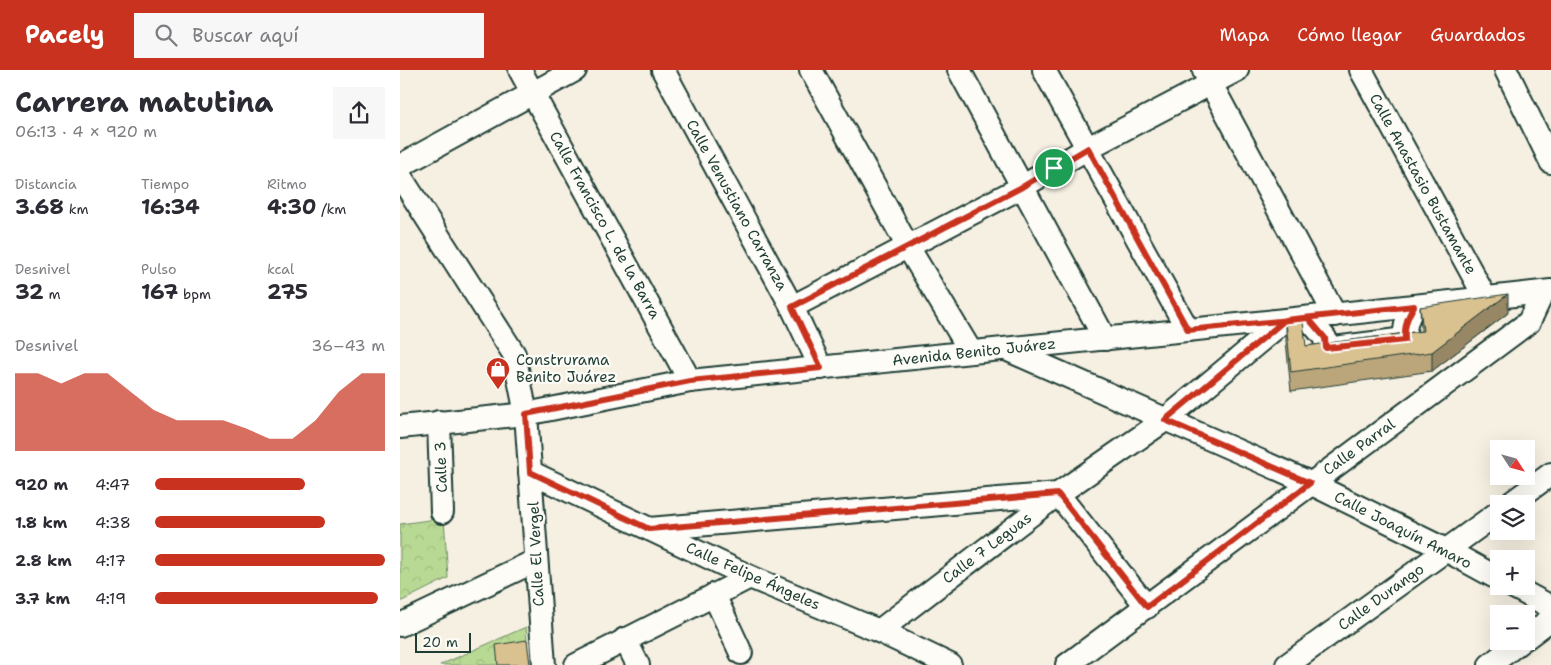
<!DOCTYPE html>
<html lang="es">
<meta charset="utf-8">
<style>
body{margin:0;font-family:"Shantell Sans",sans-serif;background:#f7f7f7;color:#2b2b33;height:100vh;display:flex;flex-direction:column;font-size:19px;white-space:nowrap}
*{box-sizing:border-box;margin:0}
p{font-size:16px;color:#7c7c81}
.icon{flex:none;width:28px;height:28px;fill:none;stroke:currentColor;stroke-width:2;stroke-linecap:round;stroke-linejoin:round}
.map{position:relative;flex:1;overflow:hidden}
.side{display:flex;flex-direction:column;background:#fff;width:400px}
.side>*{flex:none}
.needle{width:32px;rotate:126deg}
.buttons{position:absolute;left:1090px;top:370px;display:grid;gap:10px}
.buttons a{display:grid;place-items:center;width:45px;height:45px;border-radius:0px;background:#fff;box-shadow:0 5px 20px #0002;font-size:25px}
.scale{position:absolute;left:15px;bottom:12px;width:56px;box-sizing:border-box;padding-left:5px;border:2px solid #1f3d34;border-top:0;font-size:14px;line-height:18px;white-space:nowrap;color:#1f3d34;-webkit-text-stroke:4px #fdfcf7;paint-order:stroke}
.pin{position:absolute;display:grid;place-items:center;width:42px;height:42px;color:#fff;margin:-21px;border:2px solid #fff;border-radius:50%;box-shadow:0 1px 5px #0007}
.round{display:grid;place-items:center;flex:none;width:52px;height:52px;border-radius:0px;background:#f7f7f7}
.overview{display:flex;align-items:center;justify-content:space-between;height:85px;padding:0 15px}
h1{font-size:28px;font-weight:700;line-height:38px}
.stats{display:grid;grid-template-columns:repeat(3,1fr);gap:8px;height:85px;padding:5px 15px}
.stats div{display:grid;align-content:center}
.stats b{font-size:21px;font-weight:700}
.stats small{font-size:14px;font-weight:400}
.stats p{font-size:14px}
.chart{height:140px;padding:10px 15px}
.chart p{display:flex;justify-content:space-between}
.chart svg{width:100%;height:90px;margin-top:5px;fill:#c8321e;opacity:.7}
ul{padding:0 15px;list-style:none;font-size:16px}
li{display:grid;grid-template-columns:80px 60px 1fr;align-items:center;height:38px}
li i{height:12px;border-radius:6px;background:#c8321e}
header{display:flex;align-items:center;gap:30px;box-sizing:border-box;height:70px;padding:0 25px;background:#c8321e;color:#fff}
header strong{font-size:24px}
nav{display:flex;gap:28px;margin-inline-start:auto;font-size:18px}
.search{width:350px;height:45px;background:#f7f7f7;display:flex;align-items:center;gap:12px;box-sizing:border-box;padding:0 18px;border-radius:0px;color:#7c7c81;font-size:19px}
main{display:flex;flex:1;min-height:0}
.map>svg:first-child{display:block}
.park{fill:url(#park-crowns);stroke:#6c8b64}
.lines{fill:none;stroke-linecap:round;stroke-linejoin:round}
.minor-casing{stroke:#1f3d34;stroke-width:26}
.minor{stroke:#fdfcf7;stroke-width:22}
.wall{fill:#bba67c;stroke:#1f3d34}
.shaded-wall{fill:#988765;stroke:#1f3d34}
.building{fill:#d9c190;stroke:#1f3d34}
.route-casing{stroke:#fff;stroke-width:10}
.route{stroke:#c8321e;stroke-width:6}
.labels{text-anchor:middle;stroke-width:4.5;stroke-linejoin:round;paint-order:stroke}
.street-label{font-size:15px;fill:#1f3d34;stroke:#fdfcf7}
.poi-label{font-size:15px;fill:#1f3d34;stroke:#fdfcf7;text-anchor:start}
</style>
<header>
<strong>Pacely</strong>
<div class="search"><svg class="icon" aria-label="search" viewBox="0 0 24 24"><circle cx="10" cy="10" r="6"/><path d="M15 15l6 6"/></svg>Buscar aquí</div>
<nav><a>Mapa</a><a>Cómo llegar</a><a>Guardados</a></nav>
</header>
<main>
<section class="side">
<div class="overview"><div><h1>Carrera matutina</h1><p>06:13 · 4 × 920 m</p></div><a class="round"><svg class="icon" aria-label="share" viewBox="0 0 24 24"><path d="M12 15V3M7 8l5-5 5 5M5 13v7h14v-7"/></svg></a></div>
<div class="stats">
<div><p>Distancia</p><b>3.68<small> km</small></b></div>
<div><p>Tiempo</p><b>16:34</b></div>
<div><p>Ritmo</p><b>4:30<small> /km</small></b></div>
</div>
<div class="stats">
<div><p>Desnivel</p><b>32<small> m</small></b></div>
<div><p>Pulso</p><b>167<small> bpm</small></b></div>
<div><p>kcal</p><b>275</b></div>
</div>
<div class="chart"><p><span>Desnivel</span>36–43 m</p>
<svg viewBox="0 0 160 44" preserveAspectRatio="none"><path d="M0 44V6L10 6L20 11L30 6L40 6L50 15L60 24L70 29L80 29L90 29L100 33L110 38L120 38L130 29L140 15L150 6L160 6V44z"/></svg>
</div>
<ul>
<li><b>920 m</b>4:47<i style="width:65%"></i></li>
<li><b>1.8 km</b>4:38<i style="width:74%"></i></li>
<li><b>2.8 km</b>4:17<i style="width:100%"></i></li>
<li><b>3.7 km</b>4:19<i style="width:97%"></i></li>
</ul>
</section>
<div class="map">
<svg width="1151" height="595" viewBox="0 0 1151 595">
<defs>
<pattern id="park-crowns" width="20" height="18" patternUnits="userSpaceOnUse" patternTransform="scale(1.25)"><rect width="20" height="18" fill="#b8d993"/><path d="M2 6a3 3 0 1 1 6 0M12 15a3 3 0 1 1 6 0" fill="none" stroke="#9ebb7f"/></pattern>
</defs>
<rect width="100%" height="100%" fill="#f6f0e2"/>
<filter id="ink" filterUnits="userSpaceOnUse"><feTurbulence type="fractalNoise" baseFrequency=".02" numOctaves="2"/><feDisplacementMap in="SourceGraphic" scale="10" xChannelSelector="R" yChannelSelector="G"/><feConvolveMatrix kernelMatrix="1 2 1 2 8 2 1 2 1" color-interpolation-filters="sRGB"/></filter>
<g filter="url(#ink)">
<g class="park">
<path d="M44,448L48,508L0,532V454Z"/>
<path d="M126,557L129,595H40Z"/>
</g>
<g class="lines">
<g class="minor-casing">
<g id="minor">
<path d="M120,0L290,311"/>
<path d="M263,0L392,237L421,298"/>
<path d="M411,0L508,177L571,282"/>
<path d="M559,0L705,269"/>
<path d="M644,0L788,260"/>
<path d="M961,0L1086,229"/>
<path d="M1106,0L1151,92"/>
<path d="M804,1L935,245"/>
<path d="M0,96L175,0"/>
<path d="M0,106L114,284L126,344L144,595"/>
<path d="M392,237L622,117L688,78L837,0"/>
<path d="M908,248L925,268L926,279L1005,269C1004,257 1007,248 1014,236"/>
<path d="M606,279L910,413L1046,480L1099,509"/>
<path d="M39,352L42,442"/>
<path d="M0,357L126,344L290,311L885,250L1151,221"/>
<path d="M130,402L350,507L479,561L550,595"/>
<path d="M1110,434L1151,404"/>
<path d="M249,459L658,424L747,537"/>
<path d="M1112,516L1151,537"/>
<path d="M314,525L341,583"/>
<path d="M0,555L135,491"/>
<path d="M479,561L658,424L765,350L885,250"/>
<path d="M1126,568L1151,549"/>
<path d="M225,569L238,595"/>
<path d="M176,595L350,507"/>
<path d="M667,595L1129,252L1143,222"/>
<path d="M887,595L1099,442"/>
<path d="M1090,595L1121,571"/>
</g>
</g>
<use href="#minor" class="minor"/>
</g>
<path class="wall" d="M1020,237L1108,243L1032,301L891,321L886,271V252L906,276L1021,261Z"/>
<path class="shaded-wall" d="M1108,224V243L1032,301V282Z"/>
<g class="building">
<path d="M1108,224L1032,282L891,302L886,252L903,251L906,276L1023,261L1020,237Z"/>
<path d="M127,570L130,595H98L96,575Z"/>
</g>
</g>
<g class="lines" filter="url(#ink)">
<g class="route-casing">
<path id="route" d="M654,98L622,117L392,237L421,298L290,311L126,344L130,402L249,459L658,424L747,537L910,413L765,350L885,250L1014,236C1007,248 1004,256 1005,270L926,278L925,268L908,248L788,260L688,78L654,98"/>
</g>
<use href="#route" class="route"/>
</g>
<defs>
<g id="shop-pin" transform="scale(1.25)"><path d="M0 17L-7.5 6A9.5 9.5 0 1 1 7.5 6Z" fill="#c8321e" stroke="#fdfcf7"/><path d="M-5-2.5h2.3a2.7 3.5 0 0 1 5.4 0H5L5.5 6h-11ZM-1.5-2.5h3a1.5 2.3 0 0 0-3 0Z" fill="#fff"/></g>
</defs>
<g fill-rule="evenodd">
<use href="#shop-pin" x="98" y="299"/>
</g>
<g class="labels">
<g class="street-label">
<text transform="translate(1023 114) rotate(61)" y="5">Calle Anastasio Bustamante</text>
<text transform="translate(337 135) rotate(61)" y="5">Calle Venustiano Carranza</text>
<text transform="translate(205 155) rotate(61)" y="5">Calle Francisco L. de la Barra</text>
<text transform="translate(574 282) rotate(-6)" y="5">Avenida Benito Juárez</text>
<text transform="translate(959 377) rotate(-36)" y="5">Calle Parral</text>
<text transform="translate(41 397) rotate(-92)" y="5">Calle 3</text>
<text transform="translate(1003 460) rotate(27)" y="5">Calle Joaquín Amaro</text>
<text transform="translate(587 478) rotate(-37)" y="5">Calle 7 Leguas</text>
<text transform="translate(136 484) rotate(-93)" y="5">Calle El Vergel</text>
<text transform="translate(353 506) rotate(24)" y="5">Calle Felipe Ángeles</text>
<text transform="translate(981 527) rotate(-36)" y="5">Calle Durango</text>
</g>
<g class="poi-label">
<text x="116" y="295">Construrama<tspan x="116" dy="17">Benito Juárez</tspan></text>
</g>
</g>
</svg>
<div class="buttons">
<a><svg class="needle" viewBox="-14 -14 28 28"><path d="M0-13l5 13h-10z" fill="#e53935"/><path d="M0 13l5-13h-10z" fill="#7c7c81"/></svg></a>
<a><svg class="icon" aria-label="layers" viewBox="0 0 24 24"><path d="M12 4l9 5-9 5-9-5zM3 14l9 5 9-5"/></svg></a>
<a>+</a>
<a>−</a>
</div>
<div class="scale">20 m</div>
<div class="pin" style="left:654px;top:98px;background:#1e9e55"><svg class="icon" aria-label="arrive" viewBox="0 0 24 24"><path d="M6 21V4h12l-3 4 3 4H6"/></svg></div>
</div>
</main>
